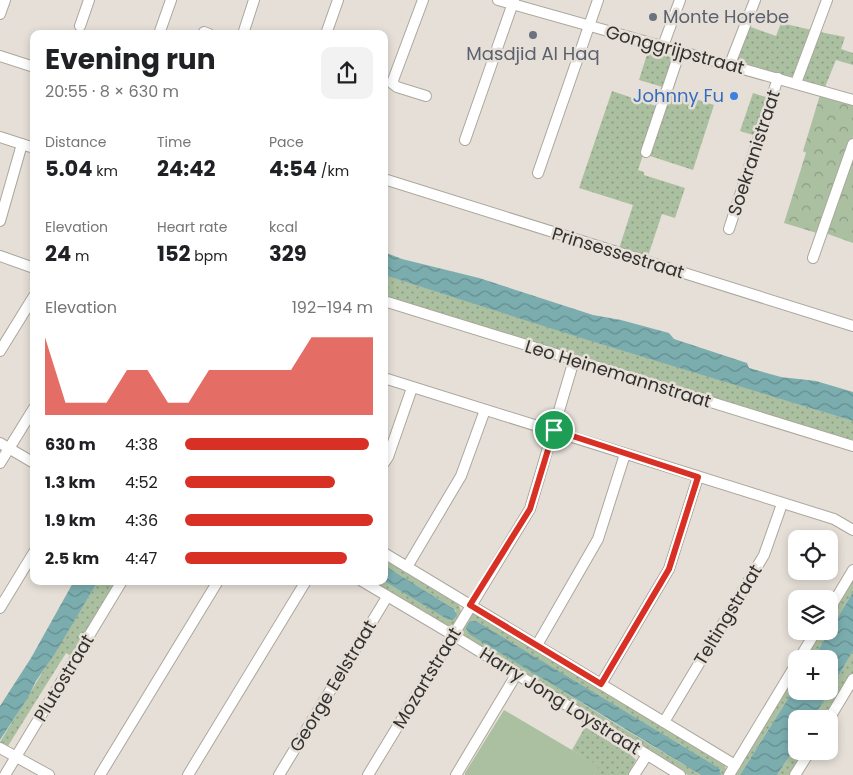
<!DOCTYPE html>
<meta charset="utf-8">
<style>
body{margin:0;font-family:Poppins,sans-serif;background:#f2f2f2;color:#202124;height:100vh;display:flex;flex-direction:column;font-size:19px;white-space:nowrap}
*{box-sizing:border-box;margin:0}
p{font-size:16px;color:#757577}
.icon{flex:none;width:28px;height:28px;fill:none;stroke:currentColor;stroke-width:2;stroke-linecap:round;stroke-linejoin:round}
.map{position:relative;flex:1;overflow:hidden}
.side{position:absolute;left:30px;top:30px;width:358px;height:555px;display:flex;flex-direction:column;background:#fff;border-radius:10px;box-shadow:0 2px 8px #0003}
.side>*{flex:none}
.fabs{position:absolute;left:788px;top:530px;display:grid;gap:10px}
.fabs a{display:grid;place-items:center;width:50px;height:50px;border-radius:10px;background:#fff;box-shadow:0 2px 8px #0003;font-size:25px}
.pin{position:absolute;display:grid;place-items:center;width:42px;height:42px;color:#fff;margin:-21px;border:2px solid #fff;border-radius:50%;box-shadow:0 1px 5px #0007}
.round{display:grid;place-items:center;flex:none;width:52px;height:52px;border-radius:10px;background:#f2f2f2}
.overview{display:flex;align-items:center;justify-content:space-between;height:85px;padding:0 15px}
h1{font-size:28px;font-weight:700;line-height:38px}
.figures{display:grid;grid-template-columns:repeat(3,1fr);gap:8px;height:85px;padding:5px 15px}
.figures div{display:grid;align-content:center}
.figures b{font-size:21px;font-weight:700}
.figures small{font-size:14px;font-weight:400}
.figures p{font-size:14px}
.chart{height:140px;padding:10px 15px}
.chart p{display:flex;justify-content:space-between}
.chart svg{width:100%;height:90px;margin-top:5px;fill:#d93025;opacity:.7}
ul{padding:0 15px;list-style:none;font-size:16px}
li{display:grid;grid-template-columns:80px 60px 1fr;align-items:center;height:38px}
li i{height:12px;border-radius:6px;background:#d93025}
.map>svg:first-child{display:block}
.grass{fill:url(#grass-dots)}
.forest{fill:url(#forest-crowns)}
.pitch{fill:#abc0a0}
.water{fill:url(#water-waves)}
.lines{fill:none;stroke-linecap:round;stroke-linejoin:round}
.minor-casing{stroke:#aca79e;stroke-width:12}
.minor{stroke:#fff;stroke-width:10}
.route-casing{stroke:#fff;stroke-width:10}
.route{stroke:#d93025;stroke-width:6}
.worship-dot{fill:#6b7280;stroke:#e5dfd7;stroke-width:2}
.shop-dot{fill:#3f7fe0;stroke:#e5dfd7;stroke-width:2}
.labels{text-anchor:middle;stroke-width:5;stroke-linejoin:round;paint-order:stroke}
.worship-label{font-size:18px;fill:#5b616d;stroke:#e5dfd7;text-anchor:start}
.street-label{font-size:18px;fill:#33312e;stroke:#e5dfd7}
.shop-label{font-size:18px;fill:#366cbe;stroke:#e5dfd7;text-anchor:end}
</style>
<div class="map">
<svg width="853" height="775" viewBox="0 0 853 775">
<defs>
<pattern id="grass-dots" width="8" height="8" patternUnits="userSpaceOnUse" patternTransform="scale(1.25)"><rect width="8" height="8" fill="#abc0a0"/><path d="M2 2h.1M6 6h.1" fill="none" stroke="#8c9d83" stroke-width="1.8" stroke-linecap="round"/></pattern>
<pattern id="forest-crowns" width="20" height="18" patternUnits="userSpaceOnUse" patternTransform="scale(1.25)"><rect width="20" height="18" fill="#abc0a0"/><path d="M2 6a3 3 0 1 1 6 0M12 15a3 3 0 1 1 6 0" fill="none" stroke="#8c9d83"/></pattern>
<pattern id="water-waves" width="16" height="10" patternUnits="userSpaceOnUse" patternTransform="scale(1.25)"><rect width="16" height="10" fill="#7badaf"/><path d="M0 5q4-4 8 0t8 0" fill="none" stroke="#658d8f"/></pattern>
</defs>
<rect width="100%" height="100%" fill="#e5dfd7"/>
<g class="grass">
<path d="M781,23L812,30L796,76L792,78L736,61L748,26L776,36Z"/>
<path d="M820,32L845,37L841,49L853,53V65L836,60L825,87L801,80Z"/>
<path d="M649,48L674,54L666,88L639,80Z"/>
<path d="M669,90L714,105L693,170L647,155Z"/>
<path d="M612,91L659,107L638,170L644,172V175L685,188L675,218L662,214L647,259L619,249L633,205L579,188Z"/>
<path d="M753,93L769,98L756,136L740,131Z"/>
<path d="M384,275L853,421V442L384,296Z"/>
<path d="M384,558L457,603C466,613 458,625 446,627L368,581H384L451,620L456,611L454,609L384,565Z"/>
<path d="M853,578V592L813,659H804L821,631H829V618Z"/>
<path d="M98,581H118L73,657L66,653L8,746L0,742Z"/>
<path d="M477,613L724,762L726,770L723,775H721L720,770L466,631L614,723L701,775H688L462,636L461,629L471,614Z"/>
<path d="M853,651V673L825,719H813Z"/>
<path d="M796,672V686L740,775H734Z"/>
<path d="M585,727L630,754L636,760L628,775H594L598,766L572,750Z"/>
<path d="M796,746V751H805L790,775H777Z"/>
</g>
<g class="forest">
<path d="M820,95L853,104V137L820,234L784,223L806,153L803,151Z"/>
<path d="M853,150V243L825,233Z"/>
</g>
<path class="pitch" d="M504,710L599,766L594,775H465V773Z"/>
<g class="water">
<path d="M384,252L402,259L479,278L593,315L621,320L669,333L674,339L747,363L749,368L781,377L816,381L853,392V421L578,337L384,275Z"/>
<path d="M384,565L454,609L457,615L453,620L447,619L384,581Z"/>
<path d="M74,581H98L54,655L36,681L27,699L0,740V706L31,658Z"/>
<path d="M853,592V651L813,719H796V746L777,775H740L796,686V691H829V659H813Z"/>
<path d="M472,621H476L717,767L720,770L721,775H701L469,634L466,628L469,622Z"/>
</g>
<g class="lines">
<g class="minor-casing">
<g id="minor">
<path d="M498,0L853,100"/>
<path d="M0,14L5,0"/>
<path d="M80,26L89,0"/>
<path d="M204,32L209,34"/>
<path d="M159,34L171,0"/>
<path d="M243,34L254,0"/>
<path d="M326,34L338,0"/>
<path d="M663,46L680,0"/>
<path d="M0,56L34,67"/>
<path d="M730,64L755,0"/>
<path d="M392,83L423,0"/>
<path d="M392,83L397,87L426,96"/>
<path d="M796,83L827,0"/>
<path d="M0,137L34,148"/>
<path d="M465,140L514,0"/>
<path d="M646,152L680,51"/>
<path d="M538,173L598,0"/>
<path d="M384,179L853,326"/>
<path d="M0,221L22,144"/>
<path d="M729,229L778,78"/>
<path d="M0,256L34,268"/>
<path d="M813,258L853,144"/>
<path d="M384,301L853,446"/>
<path d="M0,351L34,296"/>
<path d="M384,378L834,519L853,530"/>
<path d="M0,443L34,463"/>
<path d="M0,463L34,408"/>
<path d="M384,463L388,457L412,388"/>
<path d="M384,553L735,765"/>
<path d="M407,567L461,476L485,410"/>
<path d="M362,581L453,635L680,775"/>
<path d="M0,608L34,552"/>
<path d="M829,610L853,570"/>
<path d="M537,645L598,539L625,454"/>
<path d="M799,659L816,631"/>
<path d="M601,684L669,569L698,477"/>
<path d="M829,719L853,679"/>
<path d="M664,722L764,555L782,504"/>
<path d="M0,748L49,775"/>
<path d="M5,775L122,581"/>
<path d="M100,775L218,581"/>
<path d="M188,775L306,581"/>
<path d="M279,775L387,597"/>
<path d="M368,775L530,509L574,360"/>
<path d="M456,775L516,675"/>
<path d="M634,775L647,755"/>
<path d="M729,775L796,664"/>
<path d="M795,775L810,751"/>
</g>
</g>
<use href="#minor" class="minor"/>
</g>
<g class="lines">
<g class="route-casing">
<path id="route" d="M554,430L698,477L669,569L601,684L470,605L530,509Z"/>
</g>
<use href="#route" class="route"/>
</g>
<g class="worship-dot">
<circle cx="653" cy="17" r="5"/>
<circle cx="533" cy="35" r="5"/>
</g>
<circle class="shop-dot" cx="734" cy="96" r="5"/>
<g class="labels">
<g class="worship-label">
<text x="663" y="23">Monte Horebe</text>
<text x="533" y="60" text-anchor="middle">Masdjid Al Haq</text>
</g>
<g class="street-label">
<text transform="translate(675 50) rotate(15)" y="6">Gonggrijpstraat</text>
<text transform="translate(754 153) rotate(-72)" y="6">Soekranistraat</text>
<text transform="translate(618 253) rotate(17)" y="6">Prinsessestraat</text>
<text transform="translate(618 374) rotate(17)" y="6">Leo Heinemannstraat</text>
<text transform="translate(728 615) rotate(-59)" y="6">Teltingstraat</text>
<text transform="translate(64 678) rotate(-59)" y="6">Plutostraat</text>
<text transform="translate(427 678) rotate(-59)" y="6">Mozartstraat</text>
<text transform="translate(333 686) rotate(-59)" y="6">George Eelstraat</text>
<text transform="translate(560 701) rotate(32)" y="6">Harry Jong Loystraat</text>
</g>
<g class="shop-label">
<text x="724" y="102">Johnny Fu</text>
</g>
</g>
</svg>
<div class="fabs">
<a><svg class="icon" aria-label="locate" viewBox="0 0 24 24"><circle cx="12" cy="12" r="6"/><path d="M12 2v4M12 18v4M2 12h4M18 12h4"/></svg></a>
<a><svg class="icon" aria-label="layers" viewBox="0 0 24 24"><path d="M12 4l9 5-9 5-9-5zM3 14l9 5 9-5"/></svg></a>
<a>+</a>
<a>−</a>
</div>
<div class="pin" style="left:554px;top:430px;background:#1e9e55"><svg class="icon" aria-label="arrive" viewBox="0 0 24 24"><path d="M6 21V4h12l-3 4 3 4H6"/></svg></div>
<section class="side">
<div class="overview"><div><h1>Evening run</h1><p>20:55 · 8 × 630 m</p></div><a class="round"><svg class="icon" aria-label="share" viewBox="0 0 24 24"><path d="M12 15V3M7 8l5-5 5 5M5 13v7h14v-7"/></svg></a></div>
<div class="figures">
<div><p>Distance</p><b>5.04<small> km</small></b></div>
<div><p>Time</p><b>24:42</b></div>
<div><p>Pace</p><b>4:54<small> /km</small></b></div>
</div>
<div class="figures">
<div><p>Elevation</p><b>24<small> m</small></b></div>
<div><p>Heart rate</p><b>152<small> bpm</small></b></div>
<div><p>kcal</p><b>329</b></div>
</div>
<div class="chart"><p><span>Elevation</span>192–194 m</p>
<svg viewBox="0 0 160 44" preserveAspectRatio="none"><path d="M0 44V6L10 38L20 38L30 38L40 22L50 22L60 38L70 38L80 22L90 22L100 22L110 22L120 22L130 6L140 6L150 6L160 6V44z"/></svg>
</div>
<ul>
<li><b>630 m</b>4:38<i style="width:98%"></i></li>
<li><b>1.3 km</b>4:52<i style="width:80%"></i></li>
<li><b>1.9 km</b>4:36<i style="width:100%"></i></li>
<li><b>2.5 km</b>4:47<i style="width:86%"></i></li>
</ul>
</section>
</div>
